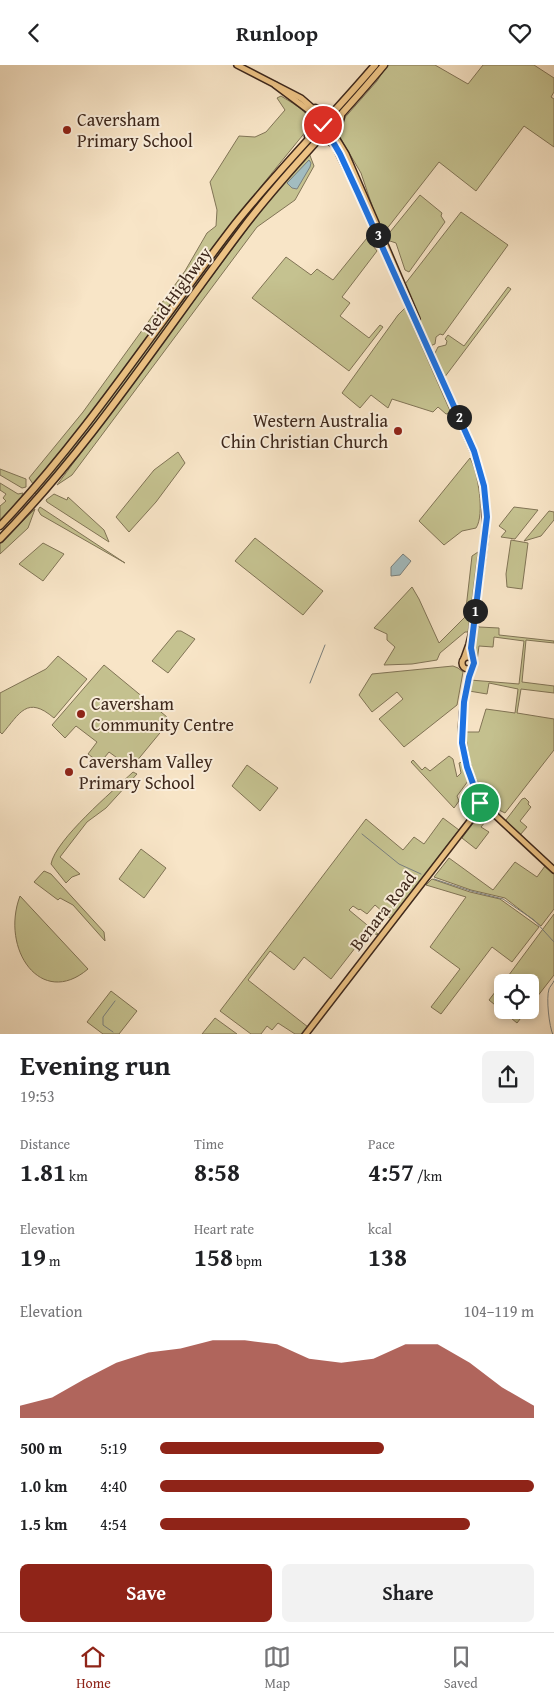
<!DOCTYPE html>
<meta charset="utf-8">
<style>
body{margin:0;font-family:"Gentium Book Plus",serif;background:#f2f2f2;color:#202124;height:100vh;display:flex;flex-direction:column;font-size:19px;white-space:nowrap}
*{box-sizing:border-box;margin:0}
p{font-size:16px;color:#757577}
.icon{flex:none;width:28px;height:28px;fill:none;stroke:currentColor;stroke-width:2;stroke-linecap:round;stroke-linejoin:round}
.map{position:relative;height:969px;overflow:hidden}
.drawer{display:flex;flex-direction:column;background:#fff;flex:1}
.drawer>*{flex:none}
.fabs{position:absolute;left:494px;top:909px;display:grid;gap:10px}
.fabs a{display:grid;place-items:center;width:45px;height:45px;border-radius:8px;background:#fff;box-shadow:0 2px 8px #0003;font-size:25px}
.pin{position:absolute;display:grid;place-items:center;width:42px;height:42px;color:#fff;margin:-21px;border:2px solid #fff;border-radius:50%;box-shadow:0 1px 5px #0007}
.km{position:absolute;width:25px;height:25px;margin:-12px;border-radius:50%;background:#222;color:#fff;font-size:14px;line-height:25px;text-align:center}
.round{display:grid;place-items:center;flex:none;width:52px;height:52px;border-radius:8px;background:#f2f2f2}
.overview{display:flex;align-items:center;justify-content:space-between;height:85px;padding:0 20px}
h1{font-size:28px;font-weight:800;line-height:38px}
.stats{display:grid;grid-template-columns:repeat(3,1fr);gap:8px;height:85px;padding:5px 20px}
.stats div{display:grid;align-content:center}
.stats b{font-size:25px;font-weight:800}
.stats small{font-size:14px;font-weight:400}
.stats p{font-size:14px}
.chart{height:140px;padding:10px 20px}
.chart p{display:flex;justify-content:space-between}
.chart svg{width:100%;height:90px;margin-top:5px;fill:#8f2418;opacity:.7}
.button{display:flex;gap:10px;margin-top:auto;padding:10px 20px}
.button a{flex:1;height:58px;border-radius:8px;background:#8f2418;color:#fff;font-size:20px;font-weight:800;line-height:58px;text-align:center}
.button a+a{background:#f2f2f2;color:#202124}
ul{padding:0 20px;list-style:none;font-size:16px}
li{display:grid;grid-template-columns:80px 60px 1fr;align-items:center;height:38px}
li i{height:12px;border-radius:6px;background:#8f2418}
header{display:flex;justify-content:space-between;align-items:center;height:65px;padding:0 20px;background:#fff;font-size:22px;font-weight:800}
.tabs{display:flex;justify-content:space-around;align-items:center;height:70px;border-top:1px solid #e0e0e0;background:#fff;font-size:14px;color:#757577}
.tabs a{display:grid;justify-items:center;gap:2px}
.tabs .active{color:#8f2418}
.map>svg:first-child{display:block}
.green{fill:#c5c290;stroke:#817456}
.water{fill:#a2bcc0;stroke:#7a807e}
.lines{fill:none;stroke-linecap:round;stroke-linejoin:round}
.stream{stroke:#7a807e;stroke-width:1}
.primary-casing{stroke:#3d271b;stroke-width:8}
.highway-casing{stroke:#3d271b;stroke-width:9}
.primary{stroke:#ecc284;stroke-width:5}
.highway{stroke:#ecc284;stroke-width:6}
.route-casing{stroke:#fff;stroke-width:10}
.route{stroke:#1a73e8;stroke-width:6}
.poi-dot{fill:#8f2418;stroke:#faeedb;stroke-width:2}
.labels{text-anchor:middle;stroke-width:4;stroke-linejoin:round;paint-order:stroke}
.poi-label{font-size:18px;fill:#3d271b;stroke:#faeedb;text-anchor:start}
.street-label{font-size:18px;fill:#3d271b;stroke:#faeedb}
</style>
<header><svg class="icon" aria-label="back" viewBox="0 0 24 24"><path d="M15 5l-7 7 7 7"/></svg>Runloop<svg class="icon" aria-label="heart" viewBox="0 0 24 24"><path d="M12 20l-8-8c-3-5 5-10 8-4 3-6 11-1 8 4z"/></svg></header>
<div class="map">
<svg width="554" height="970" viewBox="0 0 554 970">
<rect width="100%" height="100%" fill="#f8e5c7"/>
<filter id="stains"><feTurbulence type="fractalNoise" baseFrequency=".004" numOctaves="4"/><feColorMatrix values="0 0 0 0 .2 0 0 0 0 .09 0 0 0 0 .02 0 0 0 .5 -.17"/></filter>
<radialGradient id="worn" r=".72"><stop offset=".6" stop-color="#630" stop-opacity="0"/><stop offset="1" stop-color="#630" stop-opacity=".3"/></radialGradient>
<g class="green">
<path d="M387,0H435L468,19L483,0H534L554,13V27L551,32L554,34V82L524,61L476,126L439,97L382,170L361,108L338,69L341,57L377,16Z"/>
<path d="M281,31C292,38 309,46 311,60L241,146L92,348L33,419L29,413L83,347L185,206L207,168L216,161L217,145L210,117L239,71L255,72L266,67L285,45L277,33Z"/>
<path d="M309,88L314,101L295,135L257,162L72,410L57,420L259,148Z"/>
<path d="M420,130L442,148L441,151L445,157L409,207L405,205L396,178L387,175L386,172Z"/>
<path d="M262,132L82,377L38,430L32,427L250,144Z"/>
<path d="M461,147L508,180L443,270L440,269L436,272L435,279L430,281L405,219Z"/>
<path d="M367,173L377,186L342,232L350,238L340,251L369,273L380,260L383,262L349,306L252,233L286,192L311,210L317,204L333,215Z"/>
<path d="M508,222L511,224L444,313L434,290L438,282L446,280L447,276L445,274L448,270L464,281Z"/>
<path d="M405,243L451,348L446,349L438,342L433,347L392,334L388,343L371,330L360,343L342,328L398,250Z"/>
<path d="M178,387L185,398L156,437L129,467L116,452L154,405Z"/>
<path d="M470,393C478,407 485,450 476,463L462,466L444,480L419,456Z"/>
<path d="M0,404L26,414V422L22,423L0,410Z"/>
<path d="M0,418L18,429L23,428L21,433L0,455V441L6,436L3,433L6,429L0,425Z"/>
<path d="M54,429L67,435L68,432L104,465L109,477L47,437L46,435Z"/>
<path d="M40,442L125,498L41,450L38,445Z"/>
<path d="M514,442L538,445L515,474L501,472L506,466L499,461Z"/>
<path d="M35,444L28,463L0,489V479Z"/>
<path d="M549,446L554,447V455L541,471L524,476Z"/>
<path d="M255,473L323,526L303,550L235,496Z"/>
<path d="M511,475L528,478L522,524L507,522L506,509Z"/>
<path d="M43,478L64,489L43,516L19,499Z"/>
<path d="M478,487L468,567H465L440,588L437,595L412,599L384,600L395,582L387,575V569L374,563L412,522L419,534L439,578L465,552L472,491Z"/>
<path d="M477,559L479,562L499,563V570L554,576V578L526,575L522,617L554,621V628L521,624L517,648L554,654V685L505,748L499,745L492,730L479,720L471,703L465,667H479L486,644L515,648L518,624L489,618L487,629L469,626L470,615L519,619L524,576L494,572L493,582L479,581L477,596C471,582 477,574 477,559Z"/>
<path d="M177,566H181L195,574L168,608L152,596Z"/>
<path d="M58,591L87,614L54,653C27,630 20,648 2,669L0,667V628L46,604Z"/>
<path d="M104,600L167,652L164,663L131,703L109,687L100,698L88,689L97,677L76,661L65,673L52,660Z"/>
<path d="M453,601L458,603L463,607L457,640L404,682L379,654L403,634L397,627L372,647L359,630L372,609Z"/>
<path d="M449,691L453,694L457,712L461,708L459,698L462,697L468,716L457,731L459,736L454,743L411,697L413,695L422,705L425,702L430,706Z"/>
<path d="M247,700L278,723L260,746L232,721Z"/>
<path d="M133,707L137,709L106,743L87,757L60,792L80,809L72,812L66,818L51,799C56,774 112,727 133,707Z"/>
<path d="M525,733L529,737L528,739L531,742L520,756L527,762L520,770L507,758L506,755L522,734Z"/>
<path d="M485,746L490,751L481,762L489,767L476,784L462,773L481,748Z"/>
<path d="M443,753L459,765L391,854L375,840L367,849L360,844L359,845L353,841L349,845L378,869L377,870L369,865L331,914L304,892L294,905L270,886L248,915L308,962L301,969H295L278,958L272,965L267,961L261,969H251L220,946L366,754L403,785L414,772L424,779Z"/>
<path d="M141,784L166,803L144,833L119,814Z"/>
<path d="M449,793L493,825L515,797L537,812L545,801L554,809V844L541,861L505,833L471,825L434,812Z"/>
<path d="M44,806L51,809L104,867L105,876L73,840L60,833L58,835L34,817Z"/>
<path d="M432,814L470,827L500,834L539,862L512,897L492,882L441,949L431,942L460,904L430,882L466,832L426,820Z"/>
<path d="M20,831L88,904C41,944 0,884 20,831Z"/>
<path d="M554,849V910L530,941V918H503Z"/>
<path d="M502,918V945H527L517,958L489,935Z"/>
<path d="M111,926L137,946L119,969H103L87,957Z"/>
<path d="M215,953L237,969H202Z"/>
</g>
<g class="water">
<path d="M309,95L311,98L310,102L297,124L292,123L287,118Z"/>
<path d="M403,489L411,496L400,510L391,511V502Z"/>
</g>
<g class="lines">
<g class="stream">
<path d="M310,618L325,580"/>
<path d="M362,769L399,799L421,809"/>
<path d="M434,814L471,826L503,834L534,855L554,877"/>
<path d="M113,967L103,960V952L115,936"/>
<path d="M553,970C549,961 546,933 549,924C549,923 554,917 554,916"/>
</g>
<g class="primary-casing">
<g id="primary">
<path d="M237,0L301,33L324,53L346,89L376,158"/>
<path d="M275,20L311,47L323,60L334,79L358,128L476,392L484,421L486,466L474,558L469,579L464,593"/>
<path d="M384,177L417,254"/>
<circle cx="468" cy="598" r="6"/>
<path d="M475,723L489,734L496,751L554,805"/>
<path d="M480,739L494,748"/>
<path d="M305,970L477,747L480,737C466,702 456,671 465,633C467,623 468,612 472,602"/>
</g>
</g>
<g class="highway-casing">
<g id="highway">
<path d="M315,43L328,48L334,47"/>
<path d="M336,69L341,52"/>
<path d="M308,71L315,60V51"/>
<path d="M318,75L326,74L334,79"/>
<path d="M0,461C88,368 157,260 235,159C279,104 329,54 375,0"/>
<path d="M0,474C91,381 162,270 240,167C284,108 337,57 384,0"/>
</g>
</g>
<use href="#primary" class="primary"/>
<use href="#highway" class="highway"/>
</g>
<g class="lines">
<g class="route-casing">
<path id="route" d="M323,60L340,89L358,128L474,386L484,421L487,452L471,583L474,598L469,612L464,637L462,678L467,702L480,738"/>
</g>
<use href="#route" class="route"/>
</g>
<g class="poi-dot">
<circle cx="67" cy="65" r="5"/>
<circle cx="398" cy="366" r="5"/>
<circle cx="81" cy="649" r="5"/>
<circle cx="69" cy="707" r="5"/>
</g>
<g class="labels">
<g class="poi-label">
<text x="77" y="61">Caversham<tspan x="77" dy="21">Primary School</tspan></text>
<text x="388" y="362" text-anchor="end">Western Australia<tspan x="388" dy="21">Chin Christian Church</tspan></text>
<text x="91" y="645">Caversham<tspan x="91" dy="21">Community Centre</tspan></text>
<text x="79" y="703">Caversham Valley<tspan x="79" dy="21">Primary School</tspan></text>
</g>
<g class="street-label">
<text transform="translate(177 226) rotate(-54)" y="6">Reid Highway</text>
<text transform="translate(383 846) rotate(-52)" y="6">Benara Road</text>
</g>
</g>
<rect width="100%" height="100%" filter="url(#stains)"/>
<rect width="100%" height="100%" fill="url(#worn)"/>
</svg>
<div class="fabs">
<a><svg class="icon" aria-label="locate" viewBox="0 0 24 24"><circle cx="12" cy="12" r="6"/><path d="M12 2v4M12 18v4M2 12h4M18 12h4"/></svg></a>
</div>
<div class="pin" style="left:480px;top:738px;background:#1e9e55"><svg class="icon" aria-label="arrive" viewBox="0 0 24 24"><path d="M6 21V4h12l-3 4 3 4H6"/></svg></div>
<div class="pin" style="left:323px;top:60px;background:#d93025"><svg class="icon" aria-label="check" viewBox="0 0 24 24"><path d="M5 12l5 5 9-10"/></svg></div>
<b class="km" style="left:475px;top:546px">1</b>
<b class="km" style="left:459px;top:352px">2</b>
<b class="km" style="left:378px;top:170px">3</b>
</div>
<section class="drawer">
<div class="overview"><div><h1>Evening run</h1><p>19:53</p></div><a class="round"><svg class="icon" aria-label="share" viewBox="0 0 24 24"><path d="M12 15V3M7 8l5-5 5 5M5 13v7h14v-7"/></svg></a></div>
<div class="stats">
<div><p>Distance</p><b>1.81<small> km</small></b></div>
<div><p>Time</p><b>8:58</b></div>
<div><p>Pace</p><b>4:57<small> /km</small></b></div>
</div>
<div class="stats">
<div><p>Elevation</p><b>19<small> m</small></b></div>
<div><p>Heart rate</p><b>158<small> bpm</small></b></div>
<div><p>kcal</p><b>138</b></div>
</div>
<div class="chart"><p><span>Elevation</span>104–119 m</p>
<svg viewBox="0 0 160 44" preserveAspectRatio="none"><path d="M0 44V38L10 34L20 25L30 17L40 12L50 10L60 6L70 6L80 8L90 15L100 17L110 15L120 8L130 8L140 17L150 29L160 38V44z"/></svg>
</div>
<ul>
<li><b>500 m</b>5:19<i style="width:60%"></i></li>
<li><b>1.0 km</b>4:40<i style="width:100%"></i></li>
<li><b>1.5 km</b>4:54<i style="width:83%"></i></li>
</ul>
<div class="button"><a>Save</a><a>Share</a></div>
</section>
<nav class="tabs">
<a class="active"><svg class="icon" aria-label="home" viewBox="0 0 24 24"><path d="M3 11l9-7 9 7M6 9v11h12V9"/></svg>Home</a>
<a><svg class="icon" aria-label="map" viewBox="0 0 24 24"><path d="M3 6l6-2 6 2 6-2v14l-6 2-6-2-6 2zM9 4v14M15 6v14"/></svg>Map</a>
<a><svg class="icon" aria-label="saved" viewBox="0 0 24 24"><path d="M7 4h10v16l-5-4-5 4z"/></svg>Saved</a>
</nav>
